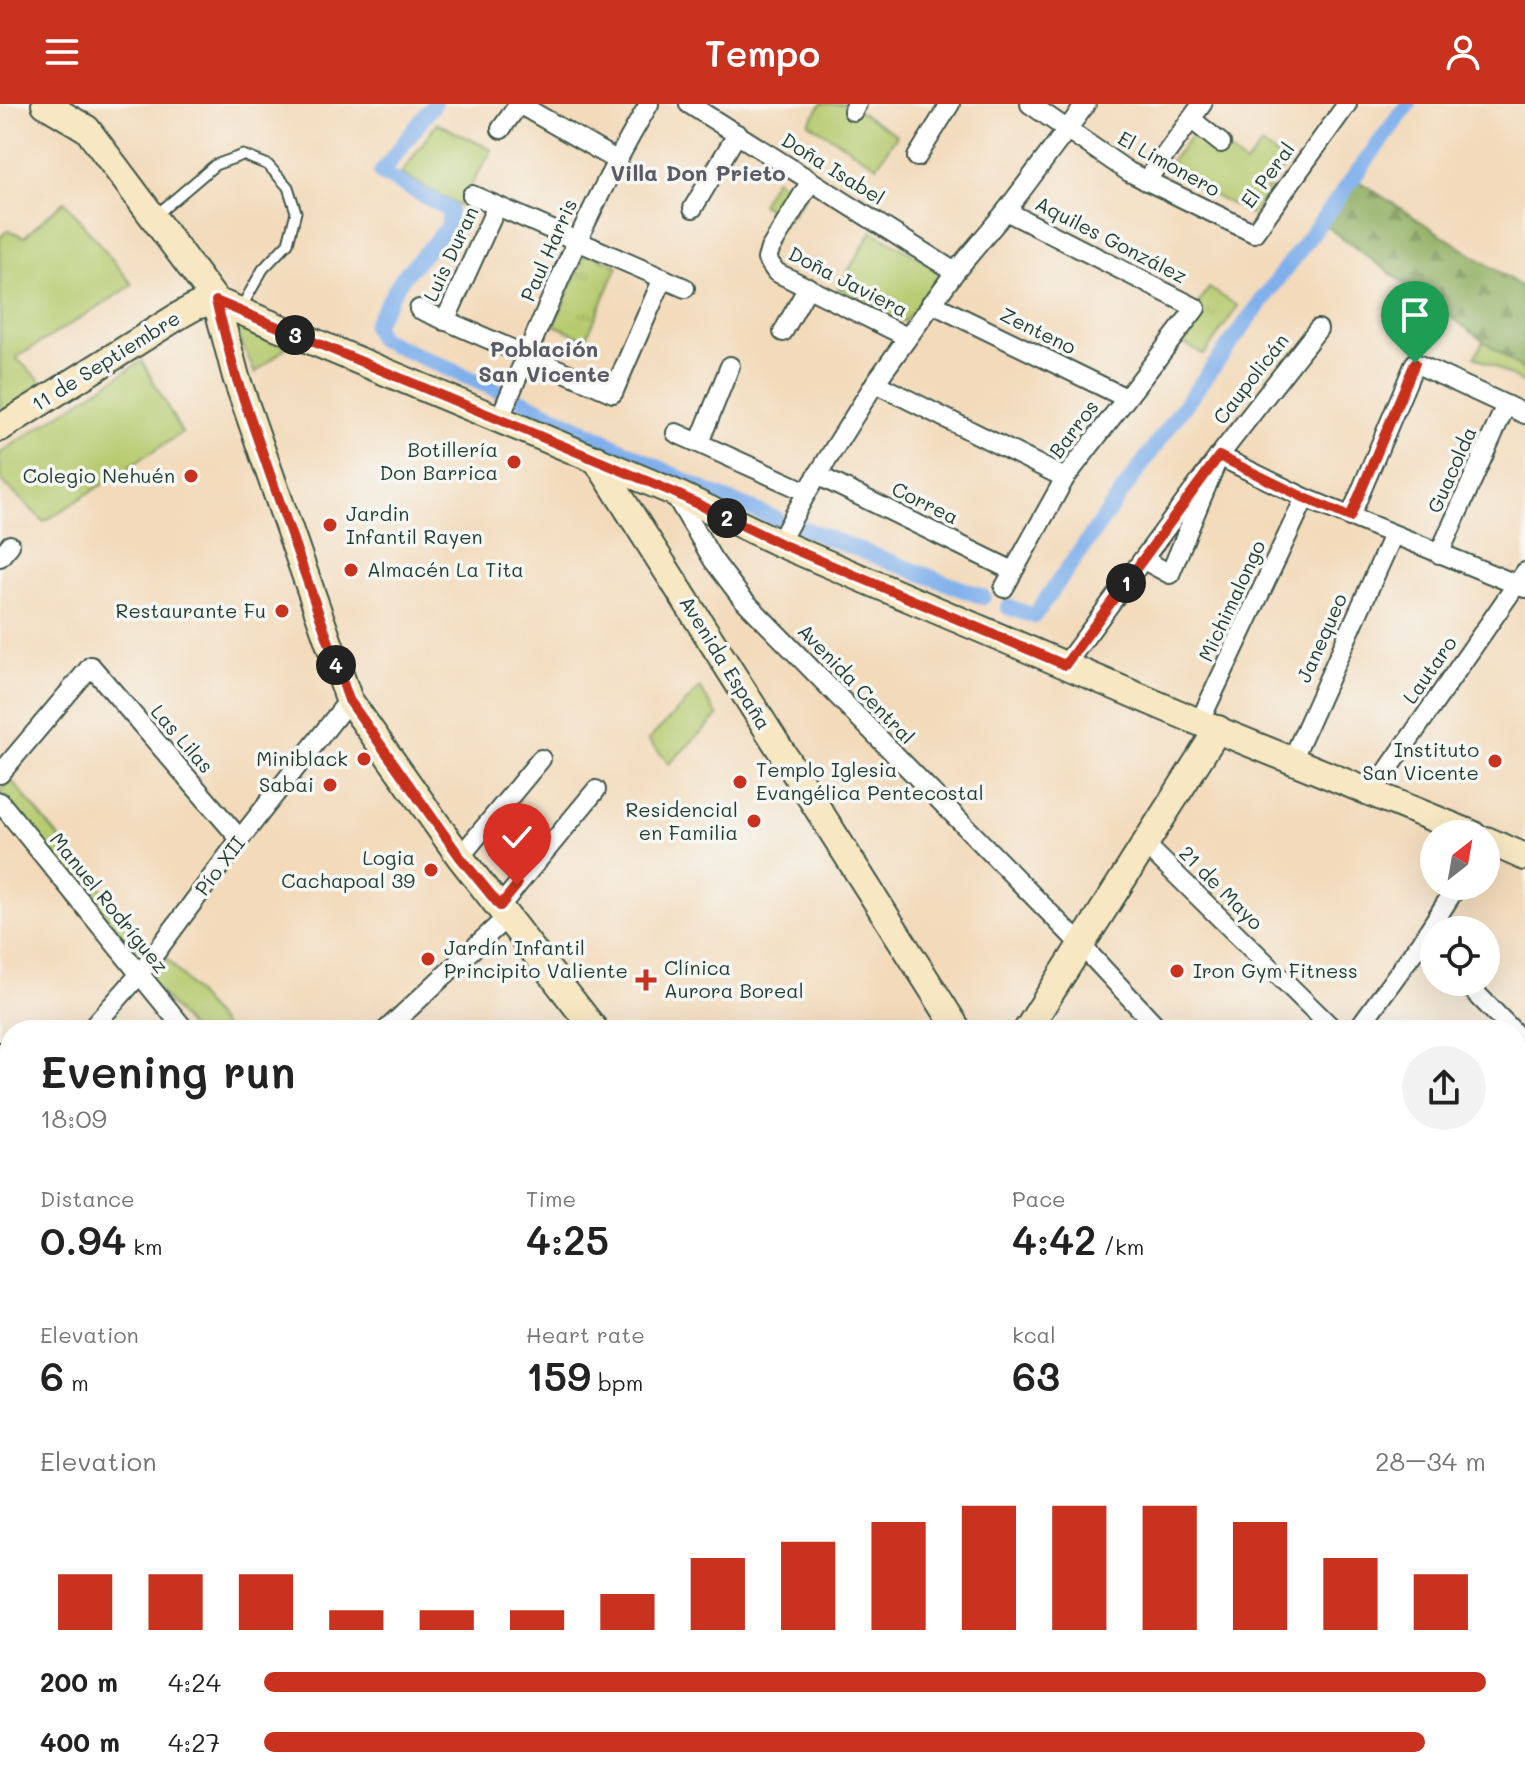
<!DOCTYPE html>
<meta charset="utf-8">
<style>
body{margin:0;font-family:Mali,sans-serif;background:#f2f2f2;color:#222;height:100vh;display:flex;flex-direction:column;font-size:30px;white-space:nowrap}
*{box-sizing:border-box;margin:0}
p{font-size:26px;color:#767676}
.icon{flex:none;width:44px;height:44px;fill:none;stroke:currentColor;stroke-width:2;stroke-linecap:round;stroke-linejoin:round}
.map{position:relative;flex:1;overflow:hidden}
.drawer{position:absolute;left:0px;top:916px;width:1526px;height:768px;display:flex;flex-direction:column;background:#fff;border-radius:32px 32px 0 0;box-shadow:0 8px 32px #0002}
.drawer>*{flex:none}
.needle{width:52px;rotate:31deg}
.fabs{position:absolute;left:1420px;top:716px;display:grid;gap:16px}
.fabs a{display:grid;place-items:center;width:80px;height:80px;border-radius:50%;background:#fff;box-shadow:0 8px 32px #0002;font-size:40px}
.pin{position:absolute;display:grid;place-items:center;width:68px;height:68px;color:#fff;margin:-82px -34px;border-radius:50% 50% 50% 0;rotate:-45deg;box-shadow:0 0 8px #0007}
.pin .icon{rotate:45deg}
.km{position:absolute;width:40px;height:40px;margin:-20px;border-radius:50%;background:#222;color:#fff;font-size:22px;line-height:40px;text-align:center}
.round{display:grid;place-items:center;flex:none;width:84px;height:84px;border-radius:42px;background:#f2f2f2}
.headline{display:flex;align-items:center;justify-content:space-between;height:136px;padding:0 40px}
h1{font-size:44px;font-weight:600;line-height:60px}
.metrics{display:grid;grid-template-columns:repeat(3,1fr);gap:12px;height:136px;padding:8px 40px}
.metrics div{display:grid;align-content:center}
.metrics b{font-size:40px;font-weight:600}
.metrics small{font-size:22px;font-weight:400}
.metrics p{font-size:22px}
.chart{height:224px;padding:16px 40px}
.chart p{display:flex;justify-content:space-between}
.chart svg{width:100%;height:144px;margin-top:8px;stroke:#c8321e;stroke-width:6}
ul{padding:0 40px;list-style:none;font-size:26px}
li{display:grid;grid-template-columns:128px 96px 1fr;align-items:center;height:60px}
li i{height:20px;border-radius:10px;background:#c8321e}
header{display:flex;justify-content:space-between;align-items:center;height:104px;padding:0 40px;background:#c8321e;color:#fff;font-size:36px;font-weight:600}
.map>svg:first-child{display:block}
.grass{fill:#b6ca6e;stroke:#6a8451;stroke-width:2}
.forest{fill:url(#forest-firs);stroke:#58764a;stroke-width:2}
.park{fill:url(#park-tufts);stroke:#6a8451;stroke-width:2}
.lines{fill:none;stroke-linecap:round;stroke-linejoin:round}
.canal{stroke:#80b0eb;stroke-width:16}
.lane-casing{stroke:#3f5548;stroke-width:13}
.street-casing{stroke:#3f5548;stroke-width:22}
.secondary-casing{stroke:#3f5548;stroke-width:30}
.lane{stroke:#fff;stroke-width:9}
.street{stroke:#fff;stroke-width:18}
.secondary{stroke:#f7e8c3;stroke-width:26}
.route-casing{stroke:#fff;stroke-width:16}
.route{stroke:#c8321e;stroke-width:10}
.poi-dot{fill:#c8321e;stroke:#f6f6f2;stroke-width:3}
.labels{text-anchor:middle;stroke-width:7;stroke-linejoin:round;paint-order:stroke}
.street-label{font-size:20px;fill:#1f3d34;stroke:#f6f6f2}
.poi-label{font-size:20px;fill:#1f3d34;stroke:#f6f6f2;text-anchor:end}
.neighbourhood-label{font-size:22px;font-weight:bold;fill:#5b5b68;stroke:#f6f6f2}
</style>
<header><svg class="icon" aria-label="menu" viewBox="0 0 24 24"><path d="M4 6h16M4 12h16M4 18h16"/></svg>Tempo<svg class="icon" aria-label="person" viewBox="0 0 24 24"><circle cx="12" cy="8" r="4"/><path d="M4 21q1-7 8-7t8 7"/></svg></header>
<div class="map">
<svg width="1525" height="1684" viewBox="0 0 1525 1684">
<defs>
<pattern id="forest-firs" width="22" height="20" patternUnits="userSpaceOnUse" patternTransform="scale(2)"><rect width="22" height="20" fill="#90ae61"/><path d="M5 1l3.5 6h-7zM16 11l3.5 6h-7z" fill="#758f51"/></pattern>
<pattern id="park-tufts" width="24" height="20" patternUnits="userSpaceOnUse" patternTransform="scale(2)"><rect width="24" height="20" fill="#b6ca6e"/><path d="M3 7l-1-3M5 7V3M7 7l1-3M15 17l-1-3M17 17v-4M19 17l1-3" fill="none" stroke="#9cae60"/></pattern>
</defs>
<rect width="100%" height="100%" fill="#f6f6f2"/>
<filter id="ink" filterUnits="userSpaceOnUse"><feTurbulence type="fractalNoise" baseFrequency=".0125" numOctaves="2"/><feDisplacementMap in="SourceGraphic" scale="16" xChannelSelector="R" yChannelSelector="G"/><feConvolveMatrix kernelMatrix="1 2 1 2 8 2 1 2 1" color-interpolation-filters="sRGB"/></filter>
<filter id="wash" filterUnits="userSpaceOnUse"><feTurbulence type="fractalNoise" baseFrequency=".006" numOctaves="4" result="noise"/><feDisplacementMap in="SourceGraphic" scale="32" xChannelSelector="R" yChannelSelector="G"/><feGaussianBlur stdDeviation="1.8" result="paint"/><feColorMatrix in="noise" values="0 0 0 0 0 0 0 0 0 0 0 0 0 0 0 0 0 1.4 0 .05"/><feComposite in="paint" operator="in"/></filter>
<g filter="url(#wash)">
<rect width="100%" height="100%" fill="#f3daba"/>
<g class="grass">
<path d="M821,0H847L897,31L877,62L809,19Z"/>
<path d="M437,19L492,46L459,102L401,70Z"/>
<path d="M1199,23L1245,60L1262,41L1286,59L1252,111L1163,66Z"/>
<path d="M775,75L805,92L789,115L761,100Z"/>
<path d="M64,97L133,181L16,254L50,285L7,310L0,301V133L9,126L24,133Z"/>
<path d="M872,127L944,168L904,218L838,184Z"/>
<path d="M229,211L287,243L255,269Z"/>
<path d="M1496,215L1525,232V280L1475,252Z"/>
<path d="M142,257L182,329L44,418L0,375V349Z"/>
<path d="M700,584L718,612L669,660L648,636Z"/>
<path d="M11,676L142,833L135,850L0,688Z"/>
<path d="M167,854L226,926H192L148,874Z"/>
<path d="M0,1421L10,1433V1551L0,1560Z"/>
<path d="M271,1674H593L605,1684H264Z"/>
</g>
<path class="forest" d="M1354,74L1525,185V267L1320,118Z"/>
<g class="park">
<path d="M586,148L618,162L586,235L554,221Z"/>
<path d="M1209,184L1238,202L1204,251L1175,234Z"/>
</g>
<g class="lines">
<g class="canal">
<path d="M434,0L381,69L449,105V122L402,174L374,221L380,235L499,287"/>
<path d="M523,297L708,388L777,415"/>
<path d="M802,424L983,493"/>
<path d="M1008,503L1034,512L1170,321L1408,0"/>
</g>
</g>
</g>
<g filter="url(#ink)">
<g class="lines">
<g class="lane-casing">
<g id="lane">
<path d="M155,112L215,61L243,51L268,61L288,83L296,108L288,139L263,165L241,204"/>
<path d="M493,1684L501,1674"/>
</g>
</g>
<g class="street-casing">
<g id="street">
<path d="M519,0L616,56"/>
<path d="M689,0L955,168"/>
<path d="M1030,0L1129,68L1254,129L1347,0"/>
<path d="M853,7L857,0"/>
<path d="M1191,15L1221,39"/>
<path d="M501,25L519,0"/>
<path d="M917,53L950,0"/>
<path d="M811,77L770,145L767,155L776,168L907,233"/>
<path d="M1146,77L1202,0"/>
<path d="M472,91L685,184"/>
<path d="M693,104L737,30"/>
<path d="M931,199L1126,294"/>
<path d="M419,205L613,289L663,174"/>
<path d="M445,217L497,102"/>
<path d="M783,228L808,183"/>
<path d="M875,279L1065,374"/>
<path d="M499,316C545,208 589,101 649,0"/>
<path d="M676,329L807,388"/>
<path d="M699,339L730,262"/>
<path d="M817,371L1013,467"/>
<path d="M673,388L713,456L741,493L1082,842L1160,926"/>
<path d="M1350,413L1415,259L1525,310"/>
<path d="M779,439L807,388L875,279L955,168L1006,107L1086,0"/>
<path d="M1439,450L1506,301"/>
<path d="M0,453L10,441"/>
<path d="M1144,456L1170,470L1219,352L1305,394L1525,484"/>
<path d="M1004,484L1065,374L1196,204L1006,107"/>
<path d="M1065,561L1219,352L1318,225"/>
<path d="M1199,619L1305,394"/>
<path d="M1292,656L1393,431"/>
<path d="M0,670L91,562L240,735"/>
<path d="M1372,689L1525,468"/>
<path d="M0,698L185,926"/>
<path d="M1146,741L1334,926"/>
<path d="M460,753L541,655"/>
<path d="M500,802L596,686"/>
<path d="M1465,878L1512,926"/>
<path d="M90,926L139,871L240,735L349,596"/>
<path d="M386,926L508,812"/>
<path d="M1357,926L1423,835L1457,782"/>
<path d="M1516,930L1525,939"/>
<path d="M1516,1105L1525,1114"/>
<path d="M1516,1338L1525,1346"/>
<path d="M1516,1407L1525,1399"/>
<path d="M1516,1422L1525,1430"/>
<path d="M1516,1659L1525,1653"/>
<path d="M844,1674L853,1684"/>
<path d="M1440,1674L1447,1684"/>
<path d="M169,1684L177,1674"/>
<path d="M1299,1684L1306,1674"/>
<path d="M1482,1684L1496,1674"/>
</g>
</g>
<g class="secondary-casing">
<g id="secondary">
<path d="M45,0L87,25L216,197L236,273L349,596L460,753L595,926"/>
<path d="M216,197L673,388L779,439L1215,625L1472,730"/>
<path d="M0,324L180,211L196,202L216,197"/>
<path d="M596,355L958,926"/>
<path d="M1486,736L1525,753"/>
<path d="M1027,926L1218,625"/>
<path d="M0,952L10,963"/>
<path d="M0,977L10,988"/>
<path d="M0,1034L10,1021"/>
<path d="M1516,1524L1525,1533"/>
<path d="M619,1674L629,1684"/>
<path d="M647,1674L658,1684"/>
<path d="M1154,1674L1162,1684"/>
</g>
</g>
<use href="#lane" class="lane"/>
<use href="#street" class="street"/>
<use href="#secondary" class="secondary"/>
</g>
</g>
<g class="lines" filter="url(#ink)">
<g class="route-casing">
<path id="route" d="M517,781L500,802L460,753L349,596L236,273L216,197L673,388L779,439L1065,561L1219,352L1305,394L1350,413L1415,259"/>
</g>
<use href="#route" class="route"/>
</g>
<g class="poi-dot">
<circle cx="514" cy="358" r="8"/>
<circle cx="191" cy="372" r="8"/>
<circle cx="330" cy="421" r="8"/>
<circle cx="351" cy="466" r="8"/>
<circle cx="282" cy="507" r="8"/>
<circle cx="364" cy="655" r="8"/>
<circle cx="1495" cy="657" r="8"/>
<circle cx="740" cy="678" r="8"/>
<circle cx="330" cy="681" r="8"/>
<circle cx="754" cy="717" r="8"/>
<circle cx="431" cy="766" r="8"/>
<circle cx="428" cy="855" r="8"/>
<circle cx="1177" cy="867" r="8"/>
<path d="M642 864h8v8h8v8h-8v8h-8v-8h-8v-8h8z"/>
</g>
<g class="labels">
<g class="street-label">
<text transform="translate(1169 60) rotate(29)" y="7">El Limonero</text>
<text transform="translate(833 65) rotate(32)" y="7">Doña Isabel</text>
<text transform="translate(1268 71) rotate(-54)" y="7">El Peral</text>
<text transform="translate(1111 136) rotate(27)" y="7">Aquiles González</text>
<text transform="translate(549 146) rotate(-66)" y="7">Paul Harris</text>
<text transform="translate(451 150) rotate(-65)" y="7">Luis Duran</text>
<text transform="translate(848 178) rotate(27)" y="7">Doña Javiera</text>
<text transform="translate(1038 227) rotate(26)" y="7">Zenteno</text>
<text transform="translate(106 257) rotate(-32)" y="7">11 de Septiembre</text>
<text transform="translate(1251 275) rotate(-52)" y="7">Caupolicán</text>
<text transform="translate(1074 325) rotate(-53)" y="7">Barros</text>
<text transform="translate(1452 366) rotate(-66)" y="7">Guacolda</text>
<text transform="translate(925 399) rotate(26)" y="7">Correa</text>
<text transform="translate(1232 497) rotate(-65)" y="7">Michimalongo</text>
<text transform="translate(1322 534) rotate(-66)" y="7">Janequeo</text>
<text transform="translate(725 559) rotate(58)" y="7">Avenida España</text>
<text transform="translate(1430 566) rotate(-55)" y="7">Lautaro</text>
<text transform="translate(856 580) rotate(46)" y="7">Avenida Central</text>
<text transform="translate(182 635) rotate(49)" y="7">Las Lilas</text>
<text transform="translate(220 762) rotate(-53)" y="7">Pío XII</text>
<text transform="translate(1221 784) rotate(45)" y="7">21 de Mayo</text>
<text transform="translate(109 799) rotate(51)" y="7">Manuel Rodríguez</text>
</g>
<g class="poi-label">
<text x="498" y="353">Botillería<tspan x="498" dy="23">Don Barrica</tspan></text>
<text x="175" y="379">Colegio Nehuén</text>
<text x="346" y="417" text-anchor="start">Jardin<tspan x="346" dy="23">Infantil Rayen</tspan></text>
<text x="367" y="473" text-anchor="start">Almacén La Tita</text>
<text x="266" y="514">Restaurante Fu</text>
<text x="1479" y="653">Instituto<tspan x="1479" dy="23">San Vicente</tspan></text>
<text x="348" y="662">Miniblack</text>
<text x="756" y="673" text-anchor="start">Templo Iglesia<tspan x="756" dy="23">Evangélica Pentecostal</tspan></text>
<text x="314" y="688">Sabai</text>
<text x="738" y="713">Residencial<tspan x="738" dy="23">en Familia</tspan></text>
<text x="415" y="761">Logia<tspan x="415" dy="23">Cachapoal 39</tspan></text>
<text x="444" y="851" text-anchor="start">Jardín Infantil<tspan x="444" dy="23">Principito Valiente</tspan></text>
<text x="664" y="871" text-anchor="start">Clínica<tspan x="664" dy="23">Aurora Boreal</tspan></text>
<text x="1193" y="874" text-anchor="start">Iron Gym Fitness</text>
</g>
<g class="neighbourhood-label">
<text x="698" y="77">Villa Don Prieto</text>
<text x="544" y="253">Población<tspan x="544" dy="25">San Vicente</tspan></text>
</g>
</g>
</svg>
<div class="fabs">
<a><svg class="needle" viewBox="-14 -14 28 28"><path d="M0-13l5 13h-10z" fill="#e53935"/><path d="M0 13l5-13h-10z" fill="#767676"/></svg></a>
<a><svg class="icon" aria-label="locate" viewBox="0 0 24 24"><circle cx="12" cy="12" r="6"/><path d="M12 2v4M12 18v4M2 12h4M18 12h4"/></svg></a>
</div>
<div class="pin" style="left:1415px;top:259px;background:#1e9e55"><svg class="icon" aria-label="arrive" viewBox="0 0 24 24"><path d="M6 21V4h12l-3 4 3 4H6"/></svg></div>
<div class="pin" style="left:517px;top:781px;background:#d93025"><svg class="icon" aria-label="check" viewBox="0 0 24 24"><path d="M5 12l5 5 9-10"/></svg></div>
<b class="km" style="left:1126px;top:479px">1</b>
<b class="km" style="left:727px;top:414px">2</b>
<b class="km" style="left:295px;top:231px">3</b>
<b class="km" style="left:336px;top:561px">4</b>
<section class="drawer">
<div class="headline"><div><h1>Evening run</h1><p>18:09</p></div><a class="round"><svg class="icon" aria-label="share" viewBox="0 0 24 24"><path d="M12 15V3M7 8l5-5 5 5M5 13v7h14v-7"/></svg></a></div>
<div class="metrics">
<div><p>Distance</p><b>0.94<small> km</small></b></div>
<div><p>Time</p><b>4:25</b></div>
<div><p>Pace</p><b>4:42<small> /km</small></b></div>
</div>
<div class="metrics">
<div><p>Elevation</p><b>6<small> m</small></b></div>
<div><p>Heart rate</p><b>159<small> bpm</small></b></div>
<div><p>kcal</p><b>63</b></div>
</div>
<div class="chart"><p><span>Elevation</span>28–34 m</p>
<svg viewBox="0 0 160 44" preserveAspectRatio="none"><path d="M5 44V27M15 44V27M25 44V27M35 44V38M45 44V38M55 44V38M65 44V33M75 44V22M85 44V17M95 44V11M105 44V6M115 44V6M125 44V6M135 44V11M145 44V22M155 44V27"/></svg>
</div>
<ul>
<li><b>200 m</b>4:24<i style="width:100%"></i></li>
<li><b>400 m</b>4:27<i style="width:95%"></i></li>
</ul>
</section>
</div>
